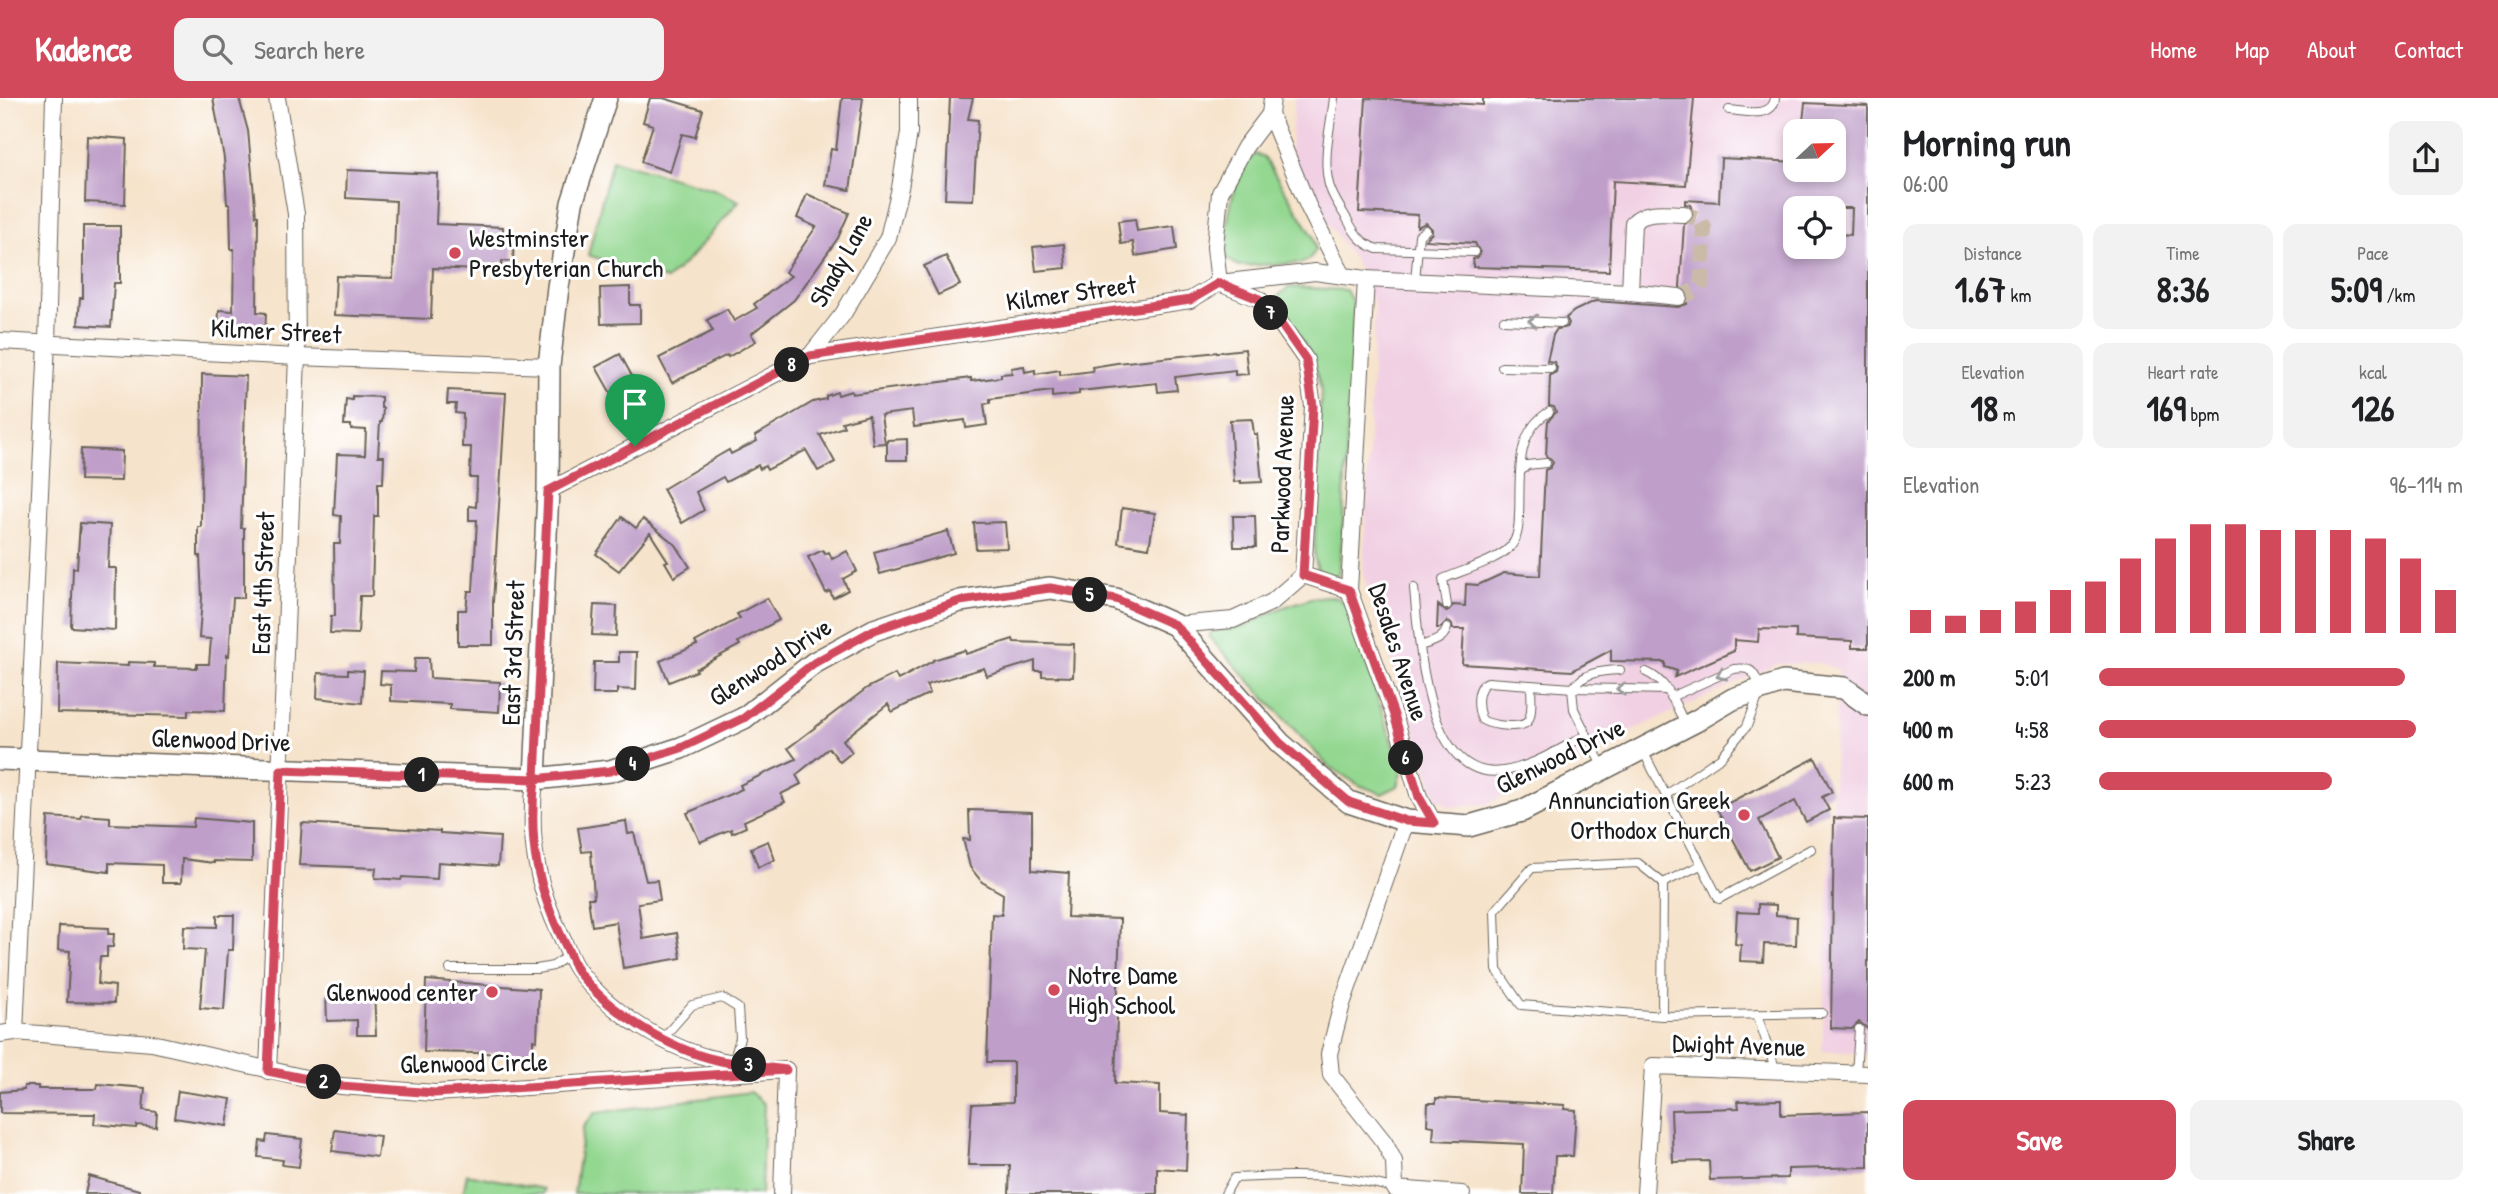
<!DOCTYPE html>
<meta charset="utf-8">
<style>
body{margin:0;font-family:"Patrick Hand",sans-serif;background:#f2f2f2;color:#202124;height:100vh;display:flex;flex-direction:column;font-size:26px;white-space:nowrap}
*{box-sizing:border-box;margin:0}
p{font-size:23px;color:#757577}
.icon{flex:none;width:38px;height:38px;fill:none;stroke:currentColor;stroke-width:2;stroke-linecap:round;stroke-linejoin:round}
.map{position:relative;flex:1;overflow:hidden}
.details{display:flex;flex-direction:column;background:#fff;width:630px}
.details>*{flex:none}
.needle{width:46px;rotate:68deg}
.tools{position:absolute;left:1783px;top:21px;display:grid;gap:14px}
.tools a{display:grid;place-items:center;width:63px;height:63px;border-radius:14px;background:#fff;box-shadow:0 4px 10px #0003;font-size:35px}
.pin{position:absolute;display:grid;place-items:center;width:60px;height:60px;color:#fff;margin:-72px -30px;border-radius:50% 50% 50% 0;rotate:-45deg;box-shadow:0 0 7px #0007}
.pin .icon{rotate:45deg}
.km{position:absolute;width:35px;height:35px;margin:-18px;border-radius:50%;background:#222;color:#fff;font-size:19px;line-height:35px;text-align:center}
.round{display:grid;place-items:center;flex:none;width:74px;height:74px;border-radius:14px;background:#f2f2f2}
.head{display:flex;align-items:center;justify-content:space-between;height:119px;padding:0 35px}
h1{font-size:38px;font-weight:700;line-height:52px}
.stats{display:grid;grid-template-columns:repeat(3,1fr);gap:10px;height:119px;padding:7px 35px}
.stats div{display:grid;align-content:center;border-radius:14px;background:#f2f2f2;text-align:center}
.stats b{font-size:35px;font-weight:700}
.stats small{font-size:19px;font-weight:400}
.stats p{font-size:19px}
.chart{height:196px;padding:14px 35px}
.chart p{display:flex;justify-content:space-between}
.chart svg{width:100%;height:126px;margin-top:7px;stroke:#d1495b;stroke-width:6}
.action{display:flex;gap:14px;margin-top:auto;padding:14px 35px}
.action a{flex:1;height:80px;border-radius:14px;background:#d1495b;color:#fff;font-size:28px;font-weight:700;line-height:80px;text-align:center}
.action a+a{background:#f2f2f2;color:#202124}
ul{padding:0 35px;list-style:none;font-size:23px}
li{display:grid;grid-template-columns:112px 84px 1fr;align-items:center;height:52px}
li i{height:18px;border-radius:9px;background:#d1495b}
header{display:flex;align-items:center;gap:42px;box-sizing:border-box;height:98px;padding:0 35px;background:#d1495b;color:#fff}
header strong{font-size:33px}
nav{display:flex;gap:38px;margin-inline-start:auto;font-size:24px}
.search{width:490px;height:63px;background:#f2f2f2;display:flex;align-items:center;gap:18px;box-sizing:border-box;padding:0 24px;border-radius:14px;color:#757577;font-size:26px}
main{display:flex;flex:1;min-height:0}
.map>svg:first-child{display:block}
.built{fill:#f1d0e3;fill-rule:evenodd}
.green{fill:#93d790;stroke:#587a56;stroke-width:2}
.building{fill:#bf9fc9;fill-rule:evenodd}
.lines{fill:none;stroke-linecap:round;stroke-linejoin:round}
.street-tunnel{stroke:#cabba8;stroke-width:16;stroke-dasharray:16 8;stroke-linecap:butt}
.lane-casing{stroke:#686259;stroke-width:10}
.street-casing{stroke:#686259;stroke-width:18}
.secondary-casing{stroke:#686259;stroke-width:24}
.lane{stroke:#fff;stroke-width:8}
.street{stroke:#fff;stroke-width:16}
.secondary{stroke:#fff;stroke-width:21}
.oneway{stroke:#999}
.route-casing{stroke:#fff;stroke-width:14}
.route{stroke:#d1495b;stroke-width:9}
.poi-dot{fill:#d1495b;stroke:#fff;stroke-width:2.5}
.labels{text-anchor:middle;stroke-width:6;stroke-linejoin:round;paint-order:stroke}
.poi-label{font-size:26px;fill:#1c1c1c;stroke:#fff;text-anchor:start}
.street-label{font-size:26px;fill:#1c1c1c;stroke:#fff}
</style>
<header>
<strong>Kadence</strong>
<div class="search"><svg class="icon" aria-label="search" viewBox="0 0 24 24"><circle cx="10" cy="10" r="6"/><path d="M15 15l6 6"/></svg>Search here</div>
<nav><a>Home</a><a>Map</a><a>About</a><a>Contact</a></nav>
</header>
<main>
<div class="map">
<svg width="1868" height="1096" viewBox="0 0 1868 1096">
<rect width="100%" height="100%" fill="#fff"/>
<filter id="ink" filterUnits="userSpaceOnUse"><feTurbulence type="fractalNoise" baseFrequency=".0143" numOctaves="2"/><feDisplacementMap in="SourceGraphic" scale="14" xChannelSelector="R" yChannelSelector="G"/><feConvolveMatrix kernelMatrix="1 2 1 2 8 2 1 2 1" color-interpolation-filters="sRGB"/></filter>
<filter id="wash" filterUnits="userSpaceOnUse"><feTurbulence type="fractalNoise" baseFrequency=".00686" numOctaves="4" result="noise"/><feDisplacementMap in="SourceGraphic" scale="28" xChannelSelector="R" yChannelSelector="G"/><feGaussianBlur stdDeviation="1.57" result="paint"/><feColorMatrix in="noise" values="0 0 0 0 0 0 0 0 0 0 0 0 0 0 0 0 0 1.4 0 .05"/><feComposite in="paint" operator="in"/></filter>
<g filter="url(#wash)">
<rect width="100%" height="100%" fill="#f6e3cb"/>
<path class="built" d="M1295,0H1868V955L1822,953L1838,571L1819,565L1777,566L1616,640L1488,706L1450,709L1436,699L1363,476L1375,208L1354,162L1321,115L1290,52ZM1796,33H1834V72H1796ZM1796,110H1834V149H1796Z"/>
<g class="green">
<path d="M1256,56L1264,59L1313,138L1316,152L1310,160L1303,165L1239,168C1230,164 1226,160 1223,151C1228,125 1232,71 1256,56Z"/>
<path d="M612,62L716,92L739,103L689,161L666,182L588,157Z"/>
<path d="M1289,189L1346,192L1354,207L1342,442L1338,479L1330,482L1319,474L1314,459L1321,291C1317,274 1312,258 1303,243C1294,228 1275,218 1277,199Z"/>
<path d="M1327,498L1338,500L1348,509L1402,675L1398,688L1382,696L1359,687L1327,667L1209,539L1211,534L1245,528L1281,510L1311,500Z"/>
<path d="M750,994L764,1006L761,1096H574L583,1029L595,1015Z"/>
<path d="M467,1076L544,1091L543,1096H463Z"/>
</g>
<g id="blocks">
<g class="building">
<path d="M213,0H239L248,33L256,118H258L257,214L266,215L265,238L218,236L219,212L233,213L234,151H231L230,106H227L224,60Z"/>
<path d="M650,0H663L703,12L695,39L682,36L670,74L641,64L653,27L643,24Z"/>
<path d="M842,0H863L850,92L825,87L831,51L836,52Z"/>
<path d="M950,0H973L968,21L978,22L973,102L945,101Z"/>
<path d="M1366,0L1483,7V0H1694L1686,87L1613,83L1609,173L1473,169V161L1478,159L1480,155L1475,145L1425,142L1432,135V131L1426,125L1417,129L1418,117L1359,114Z"/>
<path d="M1805,5L1868,8V550H1852V543L1796,540V532L1759,531L1758,544L1734,542V553L1675,579L1677,573L1665,569V564L1611,563V552L1572,573L1462,566L1464,531H1453L1452,526L1447,523L1440,530H1437L1438,507L1447,514L1453,507L1465,508L1466,486L1478,487L1504,475L1540,478L1545,372L1550,370L1553,365L1551,361L1546,358L1547,336L1548,323L1556,314L1554,309L1549,308L1550,277L1556,274L1557,269L1554,264L1547,263L1553,237L1557,231L1567,229L1569,225L1566,220L1574,213L1595,203L1678,209L1687,206L1689,195L1680,189L1684,126L1693,122L1694,116L1690,107L1685,106V102L1719,104L1721,60L1796,64V72H1834V33H1802ZM1796,110H1852L1851,137L1839,136L1838,140H1834V149H1796Z"/>
<path d="M87,38L127,41L125,106L85,104Z"/>
<path d="M347,72L438,76L436,126L503,129V137L514,138L513,164L502,163L501,173L433,170L431,221L334,217L336,178L393,180L396,103L346,100Z"/>
<path d="M807,96L849,115L838,140L794,202L751,236L756,243L728,259L727,257L672,285L659,260L713,233L707,222L727,211L734,223L757,210L754,206L791,178L785,174L816,129L797,120Z"/>
<path d="M1135,121L1137,133L1174,128L1177,151L1135,158L1133,144L1121,146L1118,123Z"/>
<path d="M83,128H120V185H114L111,229L78,227L80,200H83Z"/>
<path d="M1064,146L1066,170L1036,173L1033,149Z"/>
<path d="M946,158L960,187L938,197L924,168Z"/>
<path d="M630,189V207H640V225L601,226L600,190Z"/>
<path d="M1245,251L1248,276L1235,277V272L1175,279L1177,292L1158,294L1157,285L1079,293V296L1052,299V293L990,301V305L984,306L987,327L966,330L965,322L914,329L912,313L881,317L885,345L873,346L869,317L842,324L844,329L820,337L835,364L818,373L806,352L767,372L765,368L760,371L758,367L726,384L723,379L696,394L704,412L682,425L663,391L720,357L729,352L731,356L757,343L755,338L813,304L826,301V298L837,294L838,297L851,293L852,296L971,280V283L1001,279V276L1012,275L1011,270L1024,268L1025,274L1035,272V276L1060,272V277L1093,273L1092,269L1117,265Z"/>
<path d="M620,256L646,304L623,317L596,269Z"/>
<path d="M202,276L246,278L241,430H244V500H233L229,558L227,557L225,613L188,612V618L57,615L58,565L128,568V564L154,565V569L197,570V566H209L211,541L199,540L202,500L200,458H198V429H201Z"/>
<path d="M448,292L506,295L493,504V547H458V512H466L468,493H473L477,422H469V408L476,409L477,380H470L471,349H462L463,316L455,315L456,306H447Z"/>
<path d="M352,298L381,299V310H383L382,324H380L378,358H384L383,385H378V418H374L372,498H360L358,536L330,535L331,518H335L334,446H340L341,418L334,417L337,356L365,357L366,332L351,331V327H344L346,301L352,302Z"/>
<path d="M1252,321L1254,336H1257L1262,384L1241,385V383L1234,384L1230,322Z"/>
<path d="M907,341V362H887V342Z"/>
<path d="M81,351L122,353L121,383L80,382Z"/>
<path d="M1122,410L1155,415L1149,450L1118,445Z"/>
<path d="M1233,418H1255L1256,449H1234Z"/>
<path d="M622,419L636,430L643,421L676,447L690,469L674,479L665,464L668,463L650,435L619,473L596,456Z"/>
<path d="M1005,424L1007,450L976,451L974,425Z"/>
<path d="M80,425L110,427L108,470H116L115,532L71,529L73,470H77Z"/>
<path d="M948,433L954,455L880,476L874,454Z"/>
<path d="M823,452L825,456L829,454L832,461L847,453L857,473L843,481L848,492L833,500L830,493L826,495L808,459Z"/>
<path d="M767,500L779,522L738,544L740,547L696,571L697,573L669,584L660,563L697,547L695,544L740,520L737,516Z"/>
<path d="M594,507L617,508L616,538L592,537Z"/>
<path d="M1013,541L1014,544L1074,546L1073,579L1042,578V573H1035V563L987,578L984,570L926,587L930,595L892,614L888,606L843,642L852,654L840,664L829,650L796,677L801,686L781,696L785,704L744,723L746,729L732,735L731,731L700,744L687,715L742,691L740,687L796,661L788,650L867,590L895,576L898,582L933,563V562L965,552L966,556Z"/>
<path d="M619,554H637L636,592L617,591V596H593L594,564H619Z"/>
<path d="M415,560H429L430,580L500,584L499,614L450,611V606L391,603V587L380,586L381,573L414,574Z"/>
<path d="M348,572L364,573L362,605L317,600L318,575L348,576Z"/>
<path d="M1815,660L1832,694L1822,699L1829,712L1806,724L1795,703L1759,722L1778,759L1750,773L1717,711Z"/>
<path d="M969,712L1032,714V772L1069,775L1067,819L1120,821L1115,985L1160,987V1015L1188,1017L1186,1072L1157,1070V1096H1009L1010,1067H968L972,1006L1013,1004V964H987L992,816L1002,817L1003,796L982,784L970,769L963,741L970,742Z"/>
<path d="M82,717L110,719V726L193,729L194,720L252,725V764L214,763V765L182,761L181,785H162V767L109,765V774L46,766L48,719L81,721Z"/>
<path d="M1834,720L1868,721V931L1859,924L1852,931L1831,930Z"/>
<path d="M626,723L628,736L634,735L646,783L657,782L660,802L638,805L643,841L677,835L681,860L623,870L616,824L592,828L588,800H594L591,753L582,754L578,730Z"/>
<path d="M302,725L440,733V735L500,739L498,768L438,764L437,781L402,779L401,782L375,780L376,770L299,767Z"/>
<path d="M768,743L775,762L758,769L751,750Z"/>
<path d="M1758,806L1776,807V817L1797,819L1796,847L1764,846L1763,864L1740,863L1741,847L1735,846L1737,814L1758,815Z"/>
<path d="M217,817H234L233,852H228L224,912L200,910L205,852L183,851L184,828L217,829Z"/>
<path d="M59,828L109,830L108,836H114L113,849H107V859H100L98,886L115,888L114,905L67,904L70,853L58,852Z"/>
<path d="M426,882L539,891L537,943L533,942V956L424,954Z"/>
<path d="M374,894L376,937H357V922L327,923L326,895Z"/>
<path d="M98,986L145,990L143,1012L157,1014L156,1029L137,1027L136,1030L94,1026L95,1016L0,1015V994L24,992V988H38V991H97Z"/>
<path d="M178,993L231,1001L227,1028L174,1020Z"/>
<path d="M1436,1000L1565,1007L1564,1011L1576,1012L1573,1058H1555L1553,1096H1522L1524,1046L1433,1042L1434,1028L1427,1027L1428,1005H1436Z"/>
<path d="M1781,1002V1017L1868,1014V1069L1788,1071V1080L1710,1082L1709,1063L1673,1064L1671,1012L1739,1010L1738,1003Z"/>
<path d="M335,1032L380,1038L377,1059L332,1053Z"/>
<path d="M267,1037L302,1041L299,1069L282,1067L283,1062L258,1059L260,1043L266,1044Z"/>
<path d="M89,1078L139,1092V1096H85Z"/>
</g>
</g>
</g>
<g filter="url(#ink)">
<use href="#blocks" fill-opacity="0" stroke="#686259" stroke-width="2"/>
<g class="lines">
<path class="street-tunnel" d="M1679,199L1694,193L1702,185L1704,130L1699,121L1684,116"/>
<g class="lane-casing">
<g id="lane">
<path d="M1334,0C1331,26 1323,56 1328,82C1330,96 1340,109 1347,121C1355,136 1361,145 1377,151L1474,154"/>
<path d="M1729,12C1744,13 1773,21 1775,0"/>
<path d="M1415,183L1419,137L1426,132"/>
<path d="M1504,222L1562,225"/>
<path d="M1502,269L1551,270"/>
<path d="M1521,373L1527,367L1546,365"/>
<path d="M1414,490C1419,541 1425,685 1503,673C1532,669 1561,650 1587,637"/>
<path d="M1447,507L1443,481C1461,473 1499,462 1511,448C1518,440 1519,427 1519,417C1521,381 1513,335 1549,314"/>
<path d="M1420,548C1431,544 1443,543 1447,530"/>
<path d="M1646,574C1668,583 1675,607 1686,628"/>
<path d="M1531,587C1531,597 1533,612 1529,621C1525,633 1491,627 1482,622C1477,611 1475,589 1488,584L1573,590L1668,592"/>
<path d="M1643,653L1719,801L1811,751"/>
<path d="M1603,670L1574,611L1572,591C1584,574 1600,573 1620,572"/>
<path d="M1666,697L1721,659L1747,628L1761,591C1754,575 1753,568 1734,571L1671,599"/>
<path d="M1663,785L1662,918L1521,907L1497,872L1495,813L1532,770L1638,765L1663,785L1701,767"/>
<path d="M450,871H537L553,868L570,856"/>
<path d="M1757,916L1776,973"/>
<path d="M1662,918L1822,915"/>
<path d="M663,940L692,907L722,900L738,910L740,940L733,965"/>
<path d="M1856,976L1859,931"/>
<path d="M1225,1096L1234,1080C1286,1077 1345,1075 1395,1091"/>
</g>
</g>
<g class="street-casing">
<g id="street">
<path d="M1272,0L1270,16L1245,49L1220,95L1215,149L1219,185L1259,201L1278,222L1306,262L1313,308L1303,477"/>
<path d="M1270,16L1308,108L1343,178"/>
<path d="M1366,181L1349,492L1394,617L1419,699L1434,725"/>
<path d="M1679,199L1630,194L1633,125C1646,111 1667,116 1684,116"/>
<path d="M0,243L297,259L549,268"/>
<path d="M810,258L843,216L888,140L900,90L909,35V0"/>
<path d="M548,393L810,258L1190,202L1219,185L1315,174L1366,181L1630,194"/>
<path d="M1303,477L1349,492"/>
<path d="M1175,527L1233,522L1272,504L1303,477"/>
<path d="M535,681C528,741 536,788 563,842C568,853 572,866 580,875C611,915 669,952 719,962C731,965 743,966 756,968"/>
<path d="M1406,723L1342,906L1329,956L1331,977L1384,1044L1394,1063L1395,1091L1462,1096"/>
<path d="M15,934L47,244L54,0"/>
<path d="M0,936L15,934L152,945L341,988L435,995L786,972"/>
<path d="M268,973L297,259L296,116L277,0"/>
<path d="M782,1096L786,972"/>
<path d="M1645,1096L1653,968L1868,976"/>
</g>
</g>
<g class="secondary-casing">
<g id="secondary">
<path d="M0,661L535,681L610,673L681,650L744,620L814,565L874,532L960,503L1050,490L1116,501L1175,527L1280,645L1349,704L1406,723L1469,728L1522,713L1696,623L1733,601L1783,584L1844,590L1868,607"/>
<path d="M535,681L548,393L549,268L558,189L572,105L606,0"/>
</g>
</g>
<use href="#lane" class="lane"/>
<use href="#street" class="street"/>
<use href="#secondary" class="secondary"/>
</g>
<defs><path id="oneway-chevron" d="M-2-3.5L2.5 0L-2 3.5" fill="none" stroke-width="1.6" stroke-linecap="round" stroke-linejoin="round" transform="scale(1.75)"/></defs>
<g class="oneway">
<use href="#oneway-chevron" transform="translate(1533 223) rotate(-177)"/>
<use href="#oneway-chevron" transform="translate(1721 577) rotate(156)"/>
<use href="#oneway-chevron" transform="translate(1621 591) rotate(-179)"/>
</g>
</g>
<g class="lines" filter="url(#ink)">
<g class="route-casing">
<path id="route" d="M635,348L548,393L535,681L281,672L268,973L341,988L435,995L786,972C763,969 739,967 717,962C669,951 609,914 579,875C573,867 570,855 565,846C537,790 528,744 535,681L610,673L681,650L744,620L814,565L874,532L960,503L1050,490L1116,501L1175,527L1280,645L1349,704L1406,723L1434,725L1419,699L1394,617L1349,492L1303,477L1313,308L1306,262L1278,222L1259,201L1219,185L1190,202L810,258L635,348"/>
</g>
<use href="#route" class="route"/>
</g>
<g class="poi-dot">
<circle cx="455" cy="155" r="7"/>
<circle cx="1744" cy="717" r="7"/>
<circle cx="1054" cy="892" r="7"/>
<circle cx="492" cy="894" r="7"/>
</g>
<g class="labels">
<g class="poi-label">
<text x="469" y="149">Westminster<tspan x="469" dy="30">Presbyterian Church</tspan></text>
<text x="1730" y="711" text-anchor="end">Annunciation Greek<tspan x="1730" dy="30">Orthodox Church</tspan></text>
<text x="1068" y="886">Notre Dame<tspan x="1068" dy="30">High School</tspan></text>
<text x="478" y="903" text-anchor="end">Glenwood center</text>
</g>
<g class="street-label">
<text transform="translate(841 162) rotate(-61)" y="9">Shady Lane</text>
<text transform="translate(1071 195) rotate(-8)" y="9">Kilmer Street</text>
<text transform="translate(276 233) rotate(3)" y="9">Kilmer Street</text>
<text transform="translate(1282 376) rotate(-88)" y="9">Parkwood Avenue</text>
<text transform="translate(263 485) rotate(-88)" y="9">East 4th Street</text>
<text transform="translate(1399 554) rotate(72)" y="9">Desales Avenue</text>
<text transform="translate(513 555) rotate(-88)" y="9">East 3rd Street</text>
<text transform="translate(770 564) rotate(-33)" y="9">Glenwood Drive</text>
<text transform="translate(221 642) rotate(2)" y="9">Glenwood Drive</text>
<text transform="translate(1560 658) rotate(-26)" y="9">Glenwood Drive</text>
<text transform="translate(1739 947) rotate(2)" y="9">Dwight Avenue</text>
<text transform="translate(474 965) rotate(-1)" y="9">Glenwood Circle</text>
</g>
</g>
</svg>
<div class="tools">
<a><svg class="needle" viewBox="-14 -14 28 28"><path d="M0-13l5 13h-10z" fill="#e53935"/><path d="M0 13l5-13h-10z" fill="#757577"/></svg></a>
<a><svg class="icon" aria-label="locate" viewBox="0 0 24 24"><circle cx="12" cy="12" r="6"/><path d="M12 2v4M12 18v4M2 12h4M18 12h4"/></svg></a>
</div>
<div class="pin" style="left:635px;top:348px;background:#1e9e55"><svg class="icon" aria-label="arrive" viewBox="0 0 24 24"><path d="M6 21V4h12l-3 4 3 4H6"/></svg></div>
<b class="km" style="left:422px;top:677px">1</b>
<b class="km" style="left:324px;top:984px">2</b>
<b class="km" style="left:749px;top:967px">3</b>
<b class="km" style="left:633px;top:666px">4</b>
<b class="km" style="left:1090px;top:497px">5</b>
<b class="km" style="left:1406px;top:660px">6</b>
<b class="km" style="left:1271px;top:215px">7</b>
<b class="km" style="left:792px;top:267px">8</b>
</div>
<section class="details">
<div class="head"><div><h1>Morning run</h1><p>06:00</p></div><a class="round"><svg class="icon" aria-label="share" viewBox="0 0 24 24"><path d="M12 15V3M7 8l5-5 5 5M5 13v7h14v-7"/></svg></a></div>
<div class="stats">
<div><p>Distance</p><b>1.67<small> km</small></b></div>
<div><p>Time</p><b>8:36</b></div>
<div><p>Pace</p><b>5:09<small> /km</small></b></div>
</div>
<div class="stats">
<div><p>Elevation</p><b>18<small> m</small></b></div>
<div><p>Heart rate</p><b>169<small> bpm</small></b></div>
<div><p>kcal</p><b>126</b></div>
</div>
<div class="chart"><p><span>Elevation</span>96–114 m</p>
<svg viewBox="0 0 160 44" preserveAspectRatio="none"><path d="M5 44V36M15 44V38M25 44V36M35 44V33M45 44V29M55 44V26M65 44V18M75 44V11M85 44V6M95 44V6M105 44V8M115 44V8M125 44V8M135 44V11M145 44V18M155 44V29"/></svg>
</div>
<ul>
<li><b>200 m</b>5:01<i style="width:84%"></i></li>
<li><b>400 m</b>4:58<i style="width:87%"></i></li>
<li><b>600 m</b>5:23<i style="width:64%"></i></li>
</ul>
<div class="action"><a>Save</a><a>Share</a></div>
</section>
</main>
